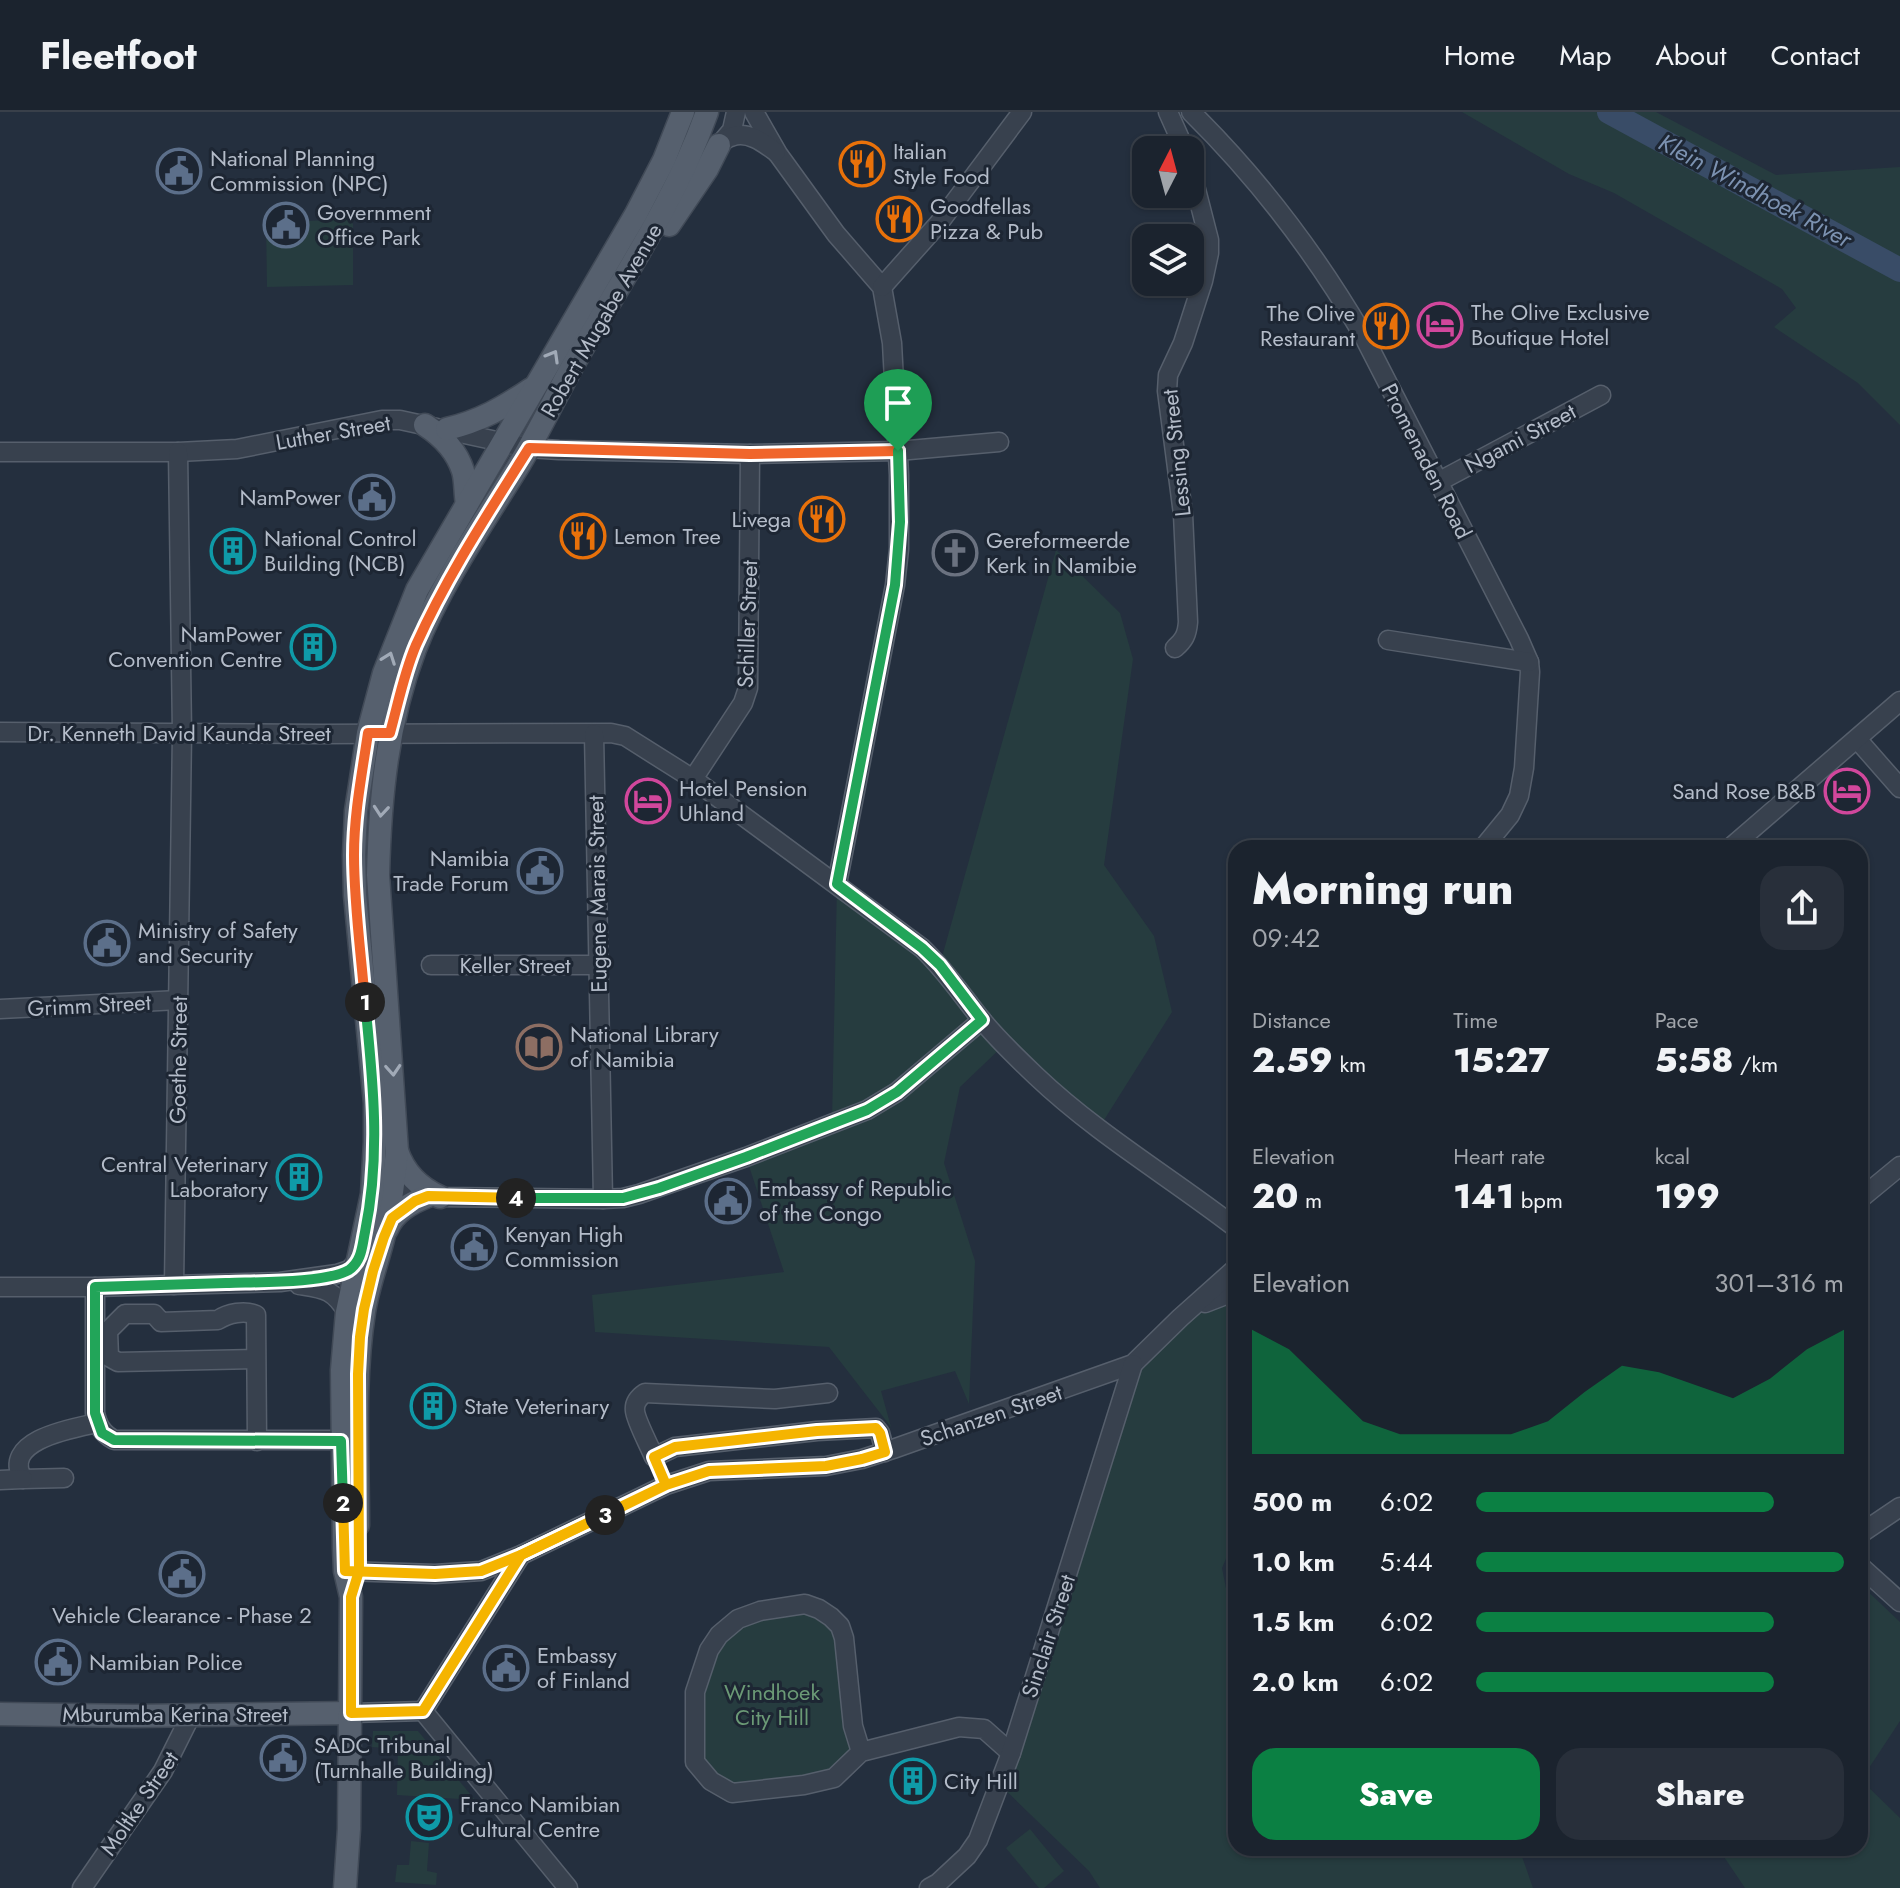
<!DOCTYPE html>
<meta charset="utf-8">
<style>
body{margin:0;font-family:Jost,sans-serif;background:#282f3a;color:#f1f3f6;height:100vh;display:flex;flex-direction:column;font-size:30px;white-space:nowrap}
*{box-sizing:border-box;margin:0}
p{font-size:26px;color:#a0a4aa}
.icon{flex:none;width:44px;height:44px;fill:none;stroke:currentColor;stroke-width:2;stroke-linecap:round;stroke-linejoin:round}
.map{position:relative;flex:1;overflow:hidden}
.sheet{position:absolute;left:1228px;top:728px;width:640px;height:1016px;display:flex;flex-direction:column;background:#1b232e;border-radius:24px;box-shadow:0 2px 6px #0004,0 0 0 2px #39404a}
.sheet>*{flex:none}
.needle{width:52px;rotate:6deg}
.fabs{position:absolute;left:1132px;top:24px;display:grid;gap:16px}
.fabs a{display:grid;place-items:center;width:72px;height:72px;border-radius:16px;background:#1b232e;box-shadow:0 2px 6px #0004,0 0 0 2px #39404a;font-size:40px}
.pin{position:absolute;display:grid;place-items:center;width:68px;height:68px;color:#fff;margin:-82px -34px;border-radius:50% 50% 50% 0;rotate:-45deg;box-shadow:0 0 8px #0007}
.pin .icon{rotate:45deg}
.km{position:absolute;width:40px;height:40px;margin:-20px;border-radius:50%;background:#222;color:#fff;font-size:22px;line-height:40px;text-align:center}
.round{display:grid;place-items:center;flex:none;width:84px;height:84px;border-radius:24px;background:#282f3a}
.headline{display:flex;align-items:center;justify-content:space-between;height:136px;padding:0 24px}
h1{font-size:44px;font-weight:800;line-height:60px}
.figures{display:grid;grid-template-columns:repeat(3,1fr);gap:12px;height:136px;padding:8px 24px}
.figures div{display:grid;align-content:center}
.figures b{font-size:34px;font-weight:800}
.figures small{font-size:22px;font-weight:400}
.figures p{font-size:22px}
.chart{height:224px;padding:16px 24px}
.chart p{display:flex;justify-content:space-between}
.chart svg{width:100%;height:144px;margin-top:8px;fill:#0b8043;opacity:.7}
.primary-button{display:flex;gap:16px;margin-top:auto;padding:16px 24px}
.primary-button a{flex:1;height:92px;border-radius:24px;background:#0b8043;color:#fff;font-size:32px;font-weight:800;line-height:92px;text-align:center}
.primary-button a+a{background:#282f3a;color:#f1f3f6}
ul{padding:0 24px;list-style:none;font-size:26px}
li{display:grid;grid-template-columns:128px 96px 1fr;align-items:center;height:60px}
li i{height:20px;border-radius:10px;background:#0b8043}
header{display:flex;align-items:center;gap:48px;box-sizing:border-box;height:112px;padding:0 40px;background:#1b232e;border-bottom:2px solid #39404a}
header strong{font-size:38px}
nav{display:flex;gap:44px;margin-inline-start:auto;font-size:28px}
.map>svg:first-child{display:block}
.green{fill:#263c3f}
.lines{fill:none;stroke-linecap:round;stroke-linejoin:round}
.river{stroke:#394c67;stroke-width:24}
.minor-casing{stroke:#565f6c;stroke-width:21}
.major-casing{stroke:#414a57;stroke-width:25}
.minor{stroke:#38414e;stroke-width:18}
.major{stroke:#56606e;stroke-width:22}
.oneway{stroke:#a1aab7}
.split-1-casing{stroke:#fff;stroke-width:16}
.split-2-casing{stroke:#fff;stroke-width:16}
.split-3-casing{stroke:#fff;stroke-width:16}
.split-4-casing{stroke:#fff;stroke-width:16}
.split-5-casing{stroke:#fff;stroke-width:16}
.split-1{stroke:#f0652b;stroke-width:10}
.split-2{stroke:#22a559;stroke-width:10}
.split-3{stroke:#f5b400;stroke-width:10}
.split-4{stroke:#f5b400;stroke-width:10}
.split-5{stroke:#22a559;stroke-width:10}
.labels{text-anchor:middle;stroke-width:6;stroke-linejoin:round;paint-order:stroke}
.poi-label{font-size:22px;fill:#b4bcc9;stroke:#1d2633;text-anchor:start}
.street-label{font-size:22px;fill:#b4bcc9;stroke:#1d2633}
.park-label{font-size:22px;fill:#6b9a76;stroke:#1d2633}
.water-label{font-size:24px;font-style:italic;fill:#7c92b1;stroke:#1d2633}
</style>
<header>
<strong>Fleetfoot</strong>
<nav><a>Home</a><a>Map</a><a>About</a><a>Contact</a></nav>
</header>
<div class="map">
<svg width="1900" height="1776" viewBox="0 0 1900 1776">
<rect width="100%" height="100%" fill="#242f3e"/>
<g class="green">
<path d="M1462,0H1656L1776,63L1900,55V313L1858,271L1774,215L1796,196L1782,177L1614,81L1569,62Z"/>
<path d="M348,107L353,112V173L267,175L266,111Z"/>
<path d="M1056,438L1120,501L1133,547L1104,753L1154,824L1172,900L1099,1016L1005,932L960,975L944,1051L975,1149L969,1292L955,1259L881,1279L891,1315L829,1235L595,1220L592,1183L784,1160L746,1045L832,1010L837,772L940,852Z"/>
<path d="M1236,1179V1423L1222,1456L1236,1527V1736H1519L1533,1776H1100L1089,1759L999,1672L1133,1252L1180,1206Z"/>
<path d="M1860,1472L1900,1510V1609L1861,1668L1900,1706V1776H1745L1718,1736H1860Z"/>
<path d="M778,1495L831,1505L861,1640L834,1666L732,1681L711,1669L695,1628V1580L719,1523Z"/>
<path d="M373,1619H418L475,1688L397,1683L398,1637L372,1635Z"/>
<path d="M1030,1717L1064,1759L1044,1776H1039L1006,1736Z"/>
<path d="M411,1729L429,1731L427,1759L437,1761L436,1773L395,1770L397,1753H409Z"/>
</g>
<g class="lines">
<path class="river" d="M1609,0L1900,158"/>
<g class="minor-casing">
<g id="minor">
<path d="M754,0L778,42L836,122L882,175L892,231L899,363V437L895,473L837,772"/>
<path d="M1168,0L1185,38"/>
<path d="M1191,0C1258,66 1315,141 1363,223L1519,527L1529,550L1530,560L1524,656L1519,684L1510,703L1483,736"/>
<path d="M721,31L732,18L736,0"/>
<path d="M719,33C723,30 726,26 731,25C747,18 764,31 776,40"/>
<path d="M882,175L939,111L1022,0"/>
<path d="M0,340H178L237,337L382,308H400L529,336L559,338L750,342L898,339L999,330"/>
<path d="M1438,370L1601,283"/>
<path d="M1388,528L1529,550"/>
<path d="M1175,536C1184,528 1187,523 1188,510L1183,402L1167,279L1168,263L1183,231L1203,169L1209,141V128L1190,54"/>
<path d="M0,620L320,622L611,621L625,624L693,667L922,836C945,858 961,882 981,907C997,927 1017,946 1036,964C1097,1022 1170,1065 1236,1116"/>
<path d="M594,622L603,1087"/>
<path d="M1857,627L1900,676"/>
<path d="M693,667L743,591L748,576L750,342"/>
<path d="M1730,736L1900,589"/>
<path d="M431,853H599"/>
<path d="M0,897L179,888"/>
<path d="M381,1084L393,1080L440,1085L603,1087L623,1086L639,1082L746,1045L867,998L897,980L982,908"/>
<path d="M1860,1087L1900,1054"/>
<path d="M174,1173L182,621L178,340"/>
<path d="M299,1173C324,1177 333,1177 347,1200"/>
<path d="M0,1175H95L280,1170L337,1162L349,1158L359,1148"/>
<path d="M95,1175V1301C98,1314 102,1321 114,1328H355"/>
<path d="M1205,1191L1236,1179"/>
<path d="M256,1247L118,1250L109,1245L108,1219L125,1202H154L161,1210L218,1208C228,1201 245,1198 256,1203L257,1329"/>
<path d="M828,1281L775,1287L645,1281C639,1285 634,1291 635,1299C636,1309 650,1335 654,1345L675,1335L817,1319L876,1316L880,1321L885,1340"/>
<path d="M64,1366L23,1367C0,1328 74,1316 97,1311"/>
<path d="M0,1368L23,1367"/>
<path d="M1860,1422L1900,1395"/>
<path d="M1860,1454L1900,1490"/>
<path d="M345,1459L435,1462L481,1459L521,1443L666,1373L709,1359L826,1354L862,1347L893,1337L1133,1252L1180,1206L1236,1156"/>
<path d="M423,1599L568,1776"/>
<path d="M423,1599L521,1443"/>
<path d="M351,1601L423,1599"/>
<path d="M861,1640L853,1614L844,1526L840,1514L831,1505L819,1497L805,1492L760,1499L738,1507L719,1523L709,1538L695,1580V1650L711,1669L732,1681L804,1673L834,1666L861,1640L959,1615L984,1617L1011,1641"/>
<path d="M82,1776L163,1659L191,1603"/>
<path d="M929,1776L938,1771L967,1744L978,1728L1011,1641L1133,1252"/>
</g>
</g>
<g class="major-casing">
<g id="major">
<path d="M669,113L707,57L719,33"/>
<path d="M425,313C442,324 457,340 463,359C466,369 465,382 467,392"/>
<path d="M447,317C480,309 503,296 531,277"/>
<path d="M397,1039C404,1060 420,1076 440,1085"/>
<path d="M387,1117C395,1099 411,1091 428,1084"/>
<path d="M358,1413C358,1343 353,1270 364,1200C368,1174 378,1149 384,1123C391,1096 394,1067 397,1039L378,763C380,686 387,610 415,537C440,473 483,411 519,353C540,318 557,281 577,246C623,165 676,88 707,0"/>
<path d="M0,1602L135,1604L351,1601"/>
<path d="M345,1776L349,1717L351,1485L345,1459L344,1436L342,1258L347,1200L372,1082L375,1030V991L355,783L354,743L356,699L368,621L384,561L417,478L636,102L664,48L683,0"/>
</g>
</g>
<use href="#minor" class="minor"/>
<use href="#major" class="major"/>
</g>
<defs><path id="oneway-chevron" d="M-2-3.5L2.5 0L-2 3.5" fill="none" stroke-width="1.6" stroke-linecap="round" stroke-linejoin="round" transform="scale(2)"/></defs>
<g class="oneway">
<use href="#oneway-chevron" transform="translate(553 244) rotate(-60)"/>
<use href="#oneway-chevron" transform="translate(389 546) rotate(-70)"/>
<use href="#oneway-chevron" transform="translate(381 699) rotate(95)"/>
<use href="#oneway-chevron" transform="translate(393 958) rotate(86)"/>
</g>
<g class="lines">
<g class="split-1-casing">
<path id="split-1" d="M365,890C361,841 354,792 354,743C354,702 362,662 368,621H390C398,592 404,561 416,533C447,464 489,400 529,336L750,342L898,339"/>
</g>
<g class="split-2-casing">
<path id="split-2" d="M343,1391L341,1329L114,1328L102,1321L95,1301V1175C139,1174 184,1172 229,1171C256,1170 327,1171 349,1158C362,1149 362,1134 365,1120C381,1043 373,968 365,890"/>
</g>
<g class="split-3-casing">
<path id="split-3" d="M343,1391L345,1459L435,1462L481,1459L521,1443L666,1373L709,1359L826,1354L862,1347L885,1340L880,1321L876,1316L817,1319L675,1335L654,1345L666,1373L605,1403"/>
</g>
<g class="split-4-casing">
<path id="split-4" d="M516,1086L428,1084L415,1089L392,1106L384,1125L373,1159L364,1197L360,1225L358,1262L359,1459L351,1485V1601L423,1599L521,1443L605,1403"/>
</g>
<g class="split-5-casing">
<path id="split-5" d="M516,1086H623L659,1076L746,1045L867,998L897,980L982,908L940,853L922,836L837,772L895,473L900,410L898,339"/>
</g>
<use href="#split-1" class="split-1"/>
<use href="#split-2" class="split-2"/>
<use href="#split-3" class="split-3"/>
<use href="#split-4" class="split-4"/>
<use href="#split-5" class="split-5"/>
</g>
<defs>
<g id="restaurant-ring" transform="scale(2.3)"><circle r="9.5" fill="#1d2633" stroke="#e8710a" stroke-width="1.5"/><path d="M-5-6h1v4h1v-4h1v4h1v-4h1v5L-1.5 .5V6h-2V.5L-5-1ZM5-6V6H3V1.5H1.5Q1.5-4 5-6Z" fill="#e8710a"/></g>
<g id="civic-ring" transform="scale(2.3)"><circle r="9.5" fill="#1d2633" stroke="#5c6f8a" stroke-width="1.5"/><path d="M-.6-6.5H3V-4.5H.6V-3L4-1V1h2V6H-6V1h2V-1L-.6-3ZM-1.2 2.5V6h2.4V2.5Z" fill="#5c6f8a"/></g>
<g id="hotel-ring" transform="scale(2.3)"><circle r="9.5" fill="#1d2633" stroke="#d1479c" stroke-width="1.5"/><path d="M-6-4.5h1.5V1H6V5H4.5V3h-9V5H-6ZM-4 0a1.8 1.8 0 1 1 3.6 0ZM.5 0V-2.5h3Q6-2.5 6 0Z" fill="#d1479c"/></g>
<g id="building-ring" transform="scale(2.3)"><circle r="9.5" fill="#1d2633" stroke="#0f9aa8" stroke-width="1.5"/><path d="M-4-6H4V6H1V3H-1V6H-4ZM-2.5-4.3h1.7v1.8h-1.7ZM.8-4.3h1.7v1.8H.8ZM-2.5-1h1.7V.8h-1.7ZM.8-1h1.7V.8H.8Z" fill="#0f9aa8"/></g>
<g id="church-ring" transform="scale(2.3)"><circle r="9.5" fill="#1d2633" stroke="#6b7280" stroke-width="1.5"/><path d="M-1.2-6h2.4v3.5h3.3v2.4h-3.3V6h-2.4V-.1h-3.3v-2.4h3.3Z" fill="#6b7280"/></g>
<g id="library-ring" transform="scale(2.3)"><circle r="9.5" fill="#1d2633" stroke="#8d6e63" stroke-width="1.5"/><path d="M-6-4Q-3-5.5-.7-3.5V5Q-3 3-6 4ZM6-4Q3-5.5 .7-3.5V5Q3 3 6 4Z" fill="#8d6e63"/></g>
<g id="theatre-ring" transform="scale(2.3)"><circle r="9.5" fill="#1d2633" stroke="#0f9aa8" stroke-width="1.5"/><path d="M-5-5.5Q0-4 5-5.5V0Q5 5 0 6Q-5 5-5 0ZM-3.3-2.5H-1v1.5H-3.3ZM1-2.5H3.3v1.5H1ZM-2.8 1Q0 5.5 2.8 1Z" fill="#0f9aa8"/></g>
</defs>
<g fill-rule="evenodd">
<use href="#restaurant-ring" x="862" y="52"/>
<use href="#civic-ring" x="179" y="59"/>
<use href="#restaurant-ring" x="899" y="107"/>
<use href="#civic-ring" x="286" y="113"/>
<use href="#hotel-ring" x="1440" y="213"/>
<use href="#restaurant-ring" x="1386" y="214"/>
<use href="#civic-ring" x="372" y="385"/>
<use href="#restaurant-ring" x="822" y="407"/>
<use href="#restaurant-ring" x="583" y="424"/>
<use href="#building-ring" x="233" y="439"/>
<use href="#church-ring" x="955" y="441"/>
<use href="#building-ring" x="313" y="535"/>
<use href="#hotel-ring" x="1847" y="679"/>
<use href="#hotel-ring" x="648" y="689"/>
<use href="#civic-ring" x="540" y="759"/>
<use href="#civic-ring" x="107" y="831"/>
<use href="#library-ring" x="539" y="935"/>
<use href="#building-ring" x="299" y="1065"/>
<use href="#civic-ring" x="728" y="1089"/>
<use href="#civic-ring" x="474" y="1135"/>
<use href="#building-ring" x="433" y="1294"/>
<use href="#civic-ring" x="182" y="1462"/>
<use href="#civic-ring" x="58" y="1550"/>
<use href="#civic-ring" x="506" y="1556"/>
<use href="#civic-ring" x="283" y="1646"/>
<use href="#building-ring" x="913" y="1669"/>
<use href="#theatre-ring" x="429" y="1705"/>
</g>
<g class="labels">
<g class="poi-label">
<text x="893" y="47">Italian<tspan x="893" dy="25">Style Food</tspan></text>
<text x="210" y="54">National Planning<tspan x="210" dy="25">Commission (NPC)</tspan></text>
<text x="930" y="102">Goodfellas<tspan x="930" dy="25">Pizza &amp; Pub</tspan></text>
<text x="317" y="108">Government<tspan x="317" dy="25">Office Park</tspan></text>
<text x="1471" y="208">The Olive Exclusive<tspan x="1471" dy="25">Boutique Hotel</tspan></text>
<text x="1355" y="209" text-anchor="end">The Olive<tspan x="1355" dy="25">Restaurant</tspan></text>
<text x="341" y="393" text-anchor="end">NamPower</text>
<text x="791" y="415" text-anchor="end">Livega</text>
<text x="614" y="432">Lemon Tree</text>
<text x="264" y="434">National Control<tspan x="264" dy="25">Building (NCB)</tspan></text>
<text x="986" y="436">Gereformeerde<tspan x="986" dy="25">Kerk in Namibie</tspan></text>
<text x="282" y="530" text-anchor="end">NamPower<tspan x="282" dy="25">Convention Centre</tspan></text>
<text x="679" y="684">Hotel Pension<tspan x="679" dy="25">Uhland</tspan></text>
<text x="1816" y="687" text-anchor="end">Sand Rose B&amp;B</text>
<text x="509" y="754" text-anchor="end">Namibia<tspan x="509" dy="25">Trade Forum</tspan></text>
<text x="138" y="826">Ministry of Safety<tspan x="138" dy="25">and Security</tspan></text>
<text x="570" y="930">National Library<tspan x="570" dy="25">of Namibia</tspan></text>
<text x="268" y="1060" text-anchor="end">Central Veterinary<tspan x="268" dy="25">Laboratory</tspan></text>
<text x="759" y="1084">Embassy of Republic<tspan x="759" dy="25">of the Congo</tspan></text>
<text x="505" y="1130">Kenyan High<tspan x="505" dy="25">Commission</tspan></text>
<text x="464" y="1302">State Veterinary</text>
<text x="182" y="1511" text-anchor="middle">Vehicle Clearance - Phase 2</text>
<text x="537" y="1551">Embassy<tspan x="537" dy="25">of Finland</tspan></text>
<text x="89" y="1558">Namibian Police</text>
<text x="314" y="1641">SADC Tribunal<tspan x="314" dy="25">(Turnhalle Building)</tspan></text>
<text x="944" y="1677">City Hill</text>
<text x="460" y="1700">Franco Namibian<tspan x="460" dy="25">Cultural Centre</tspan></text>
</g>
<g class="street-label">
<text transform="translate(601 208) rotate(-60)" y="8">Robert Mugabe Avenue</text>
<text transform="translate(333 320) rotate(-10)" y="8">Luther Street</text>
<text transform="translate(1520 326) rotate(-28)" y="8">Ngami Street</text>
<text transform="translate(1176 341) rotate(-96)" y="8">Lessing Street</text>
<text transform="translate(1427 349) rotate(63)" y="8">Promenaden Road</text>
<text transform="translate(747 512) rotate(-88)" y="8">Schiller Street</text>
<text x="179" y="629">Dr. Kenneth David Kaunda Street</text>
<text transform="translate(597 782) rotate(-91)" y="8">Eugene Marais Street</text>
<text x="515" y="861">Keller Street</text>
<text transform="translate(89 893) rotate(-3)" y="8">Grimm Street</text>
<text transform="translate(178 948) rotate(-89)" y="8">Goethe Street</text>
<text transform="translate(991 1303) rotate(-19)" y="8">Schanzen Street</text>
<text transform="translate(1048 1524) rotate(-72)" y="8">Sinclair Street</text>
<text x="175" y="1610">Mburumba Kerina Street</text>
<text transform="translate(139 1691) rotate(-56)" y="8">Moltke Street</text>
</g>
<g class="park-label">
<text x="772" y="1588">Windhoek<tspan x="772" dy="25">City Hill</tspan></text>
</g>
<g class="water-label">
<text transform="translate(1755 79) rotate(28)" y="8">Klein Windhoek River</text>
</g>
</g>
</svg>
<div class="fabs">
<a><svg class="needle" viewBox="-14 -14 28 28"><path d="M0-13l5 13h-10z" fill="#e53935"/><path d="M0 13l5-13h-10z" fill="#a0a4aa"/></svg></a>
<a><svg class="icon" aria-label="layers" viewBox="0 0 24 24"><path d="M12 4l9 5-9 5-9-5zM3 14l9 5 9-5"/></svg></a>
</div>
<div class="pin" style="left:898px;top:339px;background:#1e9e55"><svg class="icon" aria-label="arrive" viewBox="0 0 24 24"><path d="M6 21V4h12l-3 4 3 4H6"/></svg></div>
<b class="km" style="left:365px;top:890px">1</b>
<b class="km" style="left:343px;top:1391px">2</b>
<b class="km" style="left:605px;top:1403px">3</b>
<b class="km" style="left:516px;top:1086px">4</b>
<section class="sheet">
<div class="headline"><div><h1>Morning run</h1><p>09:42</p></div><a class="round"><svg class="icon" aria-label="share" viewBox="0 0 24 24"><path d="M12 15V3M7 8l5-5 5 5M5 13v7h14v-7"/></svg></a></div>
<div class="figures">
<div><p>Distance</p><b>2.59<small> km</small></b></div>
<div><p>Time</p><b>15:27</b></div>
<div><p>Pace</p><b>5:58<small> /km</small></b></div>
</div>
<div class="figures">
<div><p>Elevation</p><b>20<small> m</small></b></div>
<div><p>Heart rate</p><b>141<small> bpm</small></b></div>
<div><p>kcal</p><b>199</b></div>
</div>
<div class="chart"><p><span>Elevation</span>301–316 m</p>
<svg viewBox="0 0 160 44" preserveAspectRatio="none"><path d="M0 44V6L10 12L20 23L30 34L40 38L50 38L60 38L70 38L80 34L90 25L100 17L110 19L120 23L130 27L140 21L150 12L160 6V44z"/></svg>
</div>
<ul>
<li><b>500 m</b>6:02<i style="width:81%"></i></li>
<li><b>1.0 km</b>5:44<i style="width:100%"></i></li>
<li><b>1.5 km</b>6:02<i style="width:81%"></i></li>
<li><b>2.0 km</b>6:02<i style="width:81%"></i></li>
</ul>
<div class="primary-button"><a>Save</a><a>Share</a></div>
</section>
</div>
